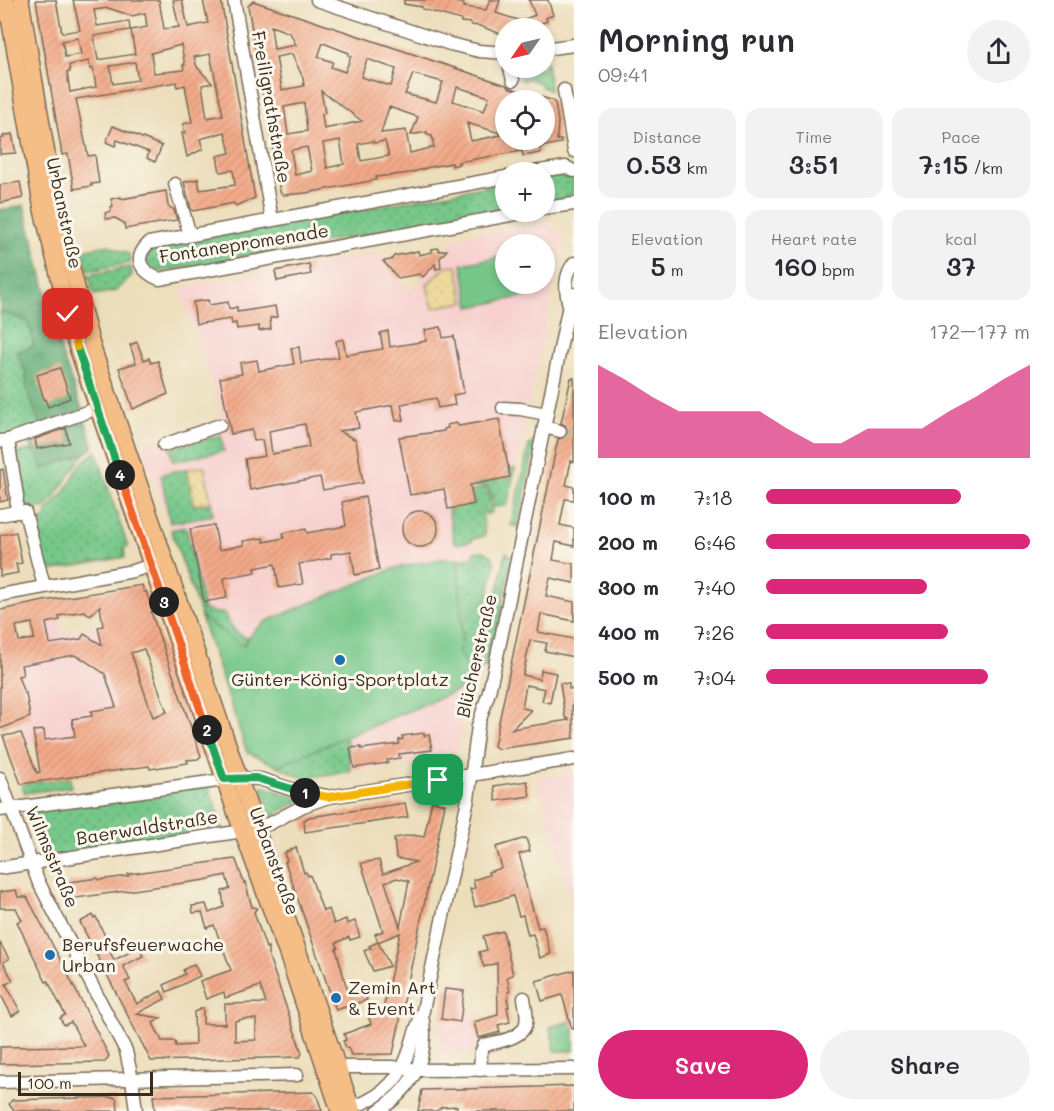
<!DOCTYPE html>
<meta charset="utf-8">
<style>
body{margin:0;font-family:Mali,sans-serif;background:#f2f2f3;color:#2b2b33;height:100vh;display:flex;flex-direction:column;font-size:22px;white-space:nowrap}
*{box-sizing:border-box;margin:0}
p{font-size:20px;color:#7c7c81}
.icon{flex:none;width:33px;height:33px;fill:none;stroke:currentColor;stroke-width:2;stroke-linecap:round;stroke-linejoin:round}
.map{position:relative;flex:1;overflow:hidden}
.sheet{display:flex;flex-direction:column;background:#fff;width:480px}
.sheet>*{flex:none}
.needle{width:39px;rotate:236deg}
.fabs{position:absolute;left:495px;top:18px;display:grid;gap:12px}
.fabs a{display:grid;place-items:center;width:60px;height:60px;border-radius:50%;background:#fff;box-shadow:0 3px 9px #0003;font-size:30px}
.scale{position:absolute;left:18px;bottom:15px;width:135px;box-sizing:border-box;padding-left:6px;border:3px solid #3b2a1e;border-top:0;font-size:16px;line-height:21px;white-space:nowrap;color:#3b2a1e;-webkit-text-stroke:4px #fbf7ec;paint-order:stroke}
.pin{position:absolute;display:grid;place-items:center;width:51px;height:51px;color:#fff;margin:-26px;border-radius:12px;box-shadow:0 3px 9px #0006}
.km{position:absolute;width:30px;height:30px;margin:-15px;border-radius:50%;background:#222;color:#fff;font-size:16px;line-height:30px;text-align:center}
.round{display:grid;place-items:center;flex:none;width:63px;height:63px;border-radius:32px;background:#f2f2f3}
.overview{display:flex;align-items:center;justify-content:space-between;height:102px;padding:0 24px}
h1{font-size:33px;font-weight:600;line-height:45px}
.metrics{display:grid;grid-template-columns:repeat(3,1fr);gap:9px;height:102px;padding:6px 24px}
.metrics div{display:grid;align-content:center;border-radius:15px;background:#f2f2f3;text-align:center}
.metrics b{font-size:26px;font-weight:600}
.metrics small{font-size:16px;font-weight:400}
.metrics p{font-size:16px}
.chart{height:168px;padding:12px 24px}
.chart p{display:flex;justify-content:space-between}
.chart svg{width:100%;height:108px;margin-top:6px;fill:#db2777;opacity:.7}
.primary-button{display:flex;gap:12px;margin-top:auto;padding:12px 24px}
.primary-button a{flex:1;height:69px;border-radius:36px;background:#db2777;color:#fff;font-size:24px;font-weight:600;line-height:69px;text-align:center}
.primary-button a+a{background:#f2f2f3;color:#2b2b33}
ul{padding:0 24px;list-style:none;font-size:20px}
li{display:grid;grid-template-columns:96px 72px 1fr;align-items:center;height:45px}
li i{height:15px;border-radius:8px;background:#db2777}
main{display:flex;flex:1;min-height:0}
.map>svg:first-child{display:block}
.built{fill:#f7d0ce;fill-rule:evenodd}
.grass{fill:url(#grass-dots);stroke:#587854;stroke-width:1.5}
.forest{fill:url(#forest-crowns);stroke:#4e6b4a;stroke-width:1.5}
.sand{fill:url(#sand-dots);stroke:#94825e;stroke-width:1.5}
.garden{fill:#76c789;stroke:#587854;stroke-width:1.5}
.building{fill:url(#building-hatch);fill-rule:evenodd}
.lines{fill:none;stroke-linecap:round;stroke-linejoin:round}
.minor-tunnel{stroke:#c9ba9c;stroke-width:12;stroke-dasharray:12 6;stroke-linecap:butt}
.minor-casing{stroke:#796955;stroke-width:15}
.major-casing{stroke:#796955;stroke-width:18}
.minor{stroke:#fff;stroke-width:12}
.major{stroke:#f6be87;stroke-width:15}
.split-1-casing{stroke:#fff;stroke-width:12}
.split-2-casing{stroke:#fff;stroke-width:12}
.split-3-casing{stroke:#fff;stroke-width:12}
.split-4-casing{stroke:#fff;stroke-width:12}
.split-5-casing{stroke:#fff;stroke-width:12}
.split-6-casing{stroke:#fff;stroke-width:12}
.split-1{stroke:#f5b400;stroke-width:8}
.split-2{stroke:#22a559;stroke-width:8}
.split-3{stroke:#f0652b;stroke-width:8}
.split-4{stroke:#f0652b;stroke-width:8}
.split-5{stroke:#22a559;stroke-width:8}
.split-6{stroke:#f5b400;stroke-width:8}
.poi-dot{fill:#1f6fb2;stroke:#fbf7ec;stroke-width:2}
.labels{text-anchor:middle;stroke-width:6;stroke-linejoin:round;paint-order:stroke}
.street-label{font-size:18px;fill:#3b2a1e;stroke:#fbf7ec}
.poi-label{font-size:18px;fill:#3b2a1e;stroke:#fbf7ec;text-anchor:start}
</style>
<main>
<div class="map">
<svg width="574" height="1111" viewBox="0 0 574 1111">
<defs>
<pattern id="grass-dots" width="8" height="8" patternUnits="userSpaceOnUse" patternTransform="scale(1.5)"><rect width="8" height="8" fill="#76c789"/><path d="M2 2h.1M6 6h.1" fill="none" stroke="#62a26f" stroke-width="1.8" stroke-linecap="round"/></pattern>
<pattern id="forest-crowns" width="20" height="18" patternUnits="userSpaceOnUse" patternTransform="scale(1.5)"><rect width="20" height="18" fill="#60ac75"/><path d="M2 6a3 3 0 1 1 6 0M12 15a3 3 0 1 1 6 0" fill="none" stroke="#508c5f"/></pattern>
<pattern id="sand-dots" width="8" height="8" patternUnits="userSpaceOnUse" patternTransform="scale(1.5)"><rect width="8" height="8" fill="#eeda9e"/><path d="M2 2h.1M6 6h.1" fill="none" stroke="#cdbb88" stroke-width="1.8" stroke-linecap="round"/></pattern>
<pattern id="building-hatch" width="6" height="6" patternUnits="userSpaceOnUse" patternTransform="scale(1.5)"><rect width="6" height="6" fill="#f3aa89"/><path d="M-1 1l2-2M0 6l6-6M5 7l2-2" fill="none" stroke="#d19276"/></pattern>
</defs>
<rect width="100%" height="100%" fill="#fbf7ec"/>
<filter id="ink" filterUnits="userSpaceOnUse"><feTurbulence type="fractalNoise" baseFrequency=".0167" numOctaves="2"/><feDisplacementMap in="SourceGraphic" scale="12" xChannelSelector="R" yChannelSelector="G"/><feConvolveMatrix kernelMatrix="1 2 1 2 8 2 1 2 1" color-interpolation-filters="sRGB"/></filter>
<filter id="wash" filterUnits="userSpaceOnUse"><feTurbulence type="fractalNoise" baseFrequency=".008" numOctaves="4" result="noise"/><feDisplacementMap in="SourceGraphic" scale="24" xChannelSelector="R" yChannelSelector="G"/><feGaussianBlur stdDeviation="1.35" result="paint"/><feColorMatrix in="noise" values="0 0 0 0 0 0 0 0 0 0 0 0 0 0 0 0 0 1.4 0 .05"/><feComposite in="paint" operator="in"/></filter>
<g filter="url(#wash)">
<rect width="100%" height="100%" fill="#ecdebb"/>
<g class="built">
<path d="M548,221L564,237L509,499L481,504L486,533L484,536L472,539L475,556L458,560L446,558L381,573L267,621L243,647L201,617L142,446L223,416L180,288L375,253L411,291L457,237ZM506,244H544V284H506Z"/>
<path d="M48,600L56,601L62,633L103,626L140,705L92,711V716L72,719L75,736L26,743L17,722L30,717L17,642L43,637L40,602Z"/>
<path d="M470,685L455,756L351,771L346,737Z"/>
<path d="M574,773V911L537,779Z"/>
<path d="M446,983L469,985L467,1008L472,1014L478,1038L479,1053H444L438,1046Z"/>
</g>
<g class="grass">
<path d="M547,63L550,90L541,87L542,84L526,78L524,81L521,80L514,68H544L545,64Z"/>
<path d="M565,173L573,178V194L567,198L545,202V176Z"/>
<path d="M505,183V209L160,272L150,269L147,262L148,254L156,247Z"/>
<path d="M29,225L61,352L82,410L0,439V232Z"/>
<path d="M108,245L129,254L130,263L88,271L83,250Z"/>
<path d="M131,267L132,275L116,291L94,295L89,275Z"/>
<path d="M221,435L224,451L173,461L170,448Z"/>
<path d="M536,441L518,527L511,525L529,445Z"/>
<path d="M36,449L42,469L86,453C70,469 62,492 45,508L41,507L36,509L35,516L29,521L30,506L21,509L13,454Z"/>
<path d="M96,451L128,547L124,549L125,557L44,572L33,525L37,519L43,520L46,518L47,511L64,493L81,464Z"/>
<path d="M515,468L508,503L505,506L494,507L489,487L473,486V484L510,478L509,471Z"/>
<path d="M187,469L194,505L211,502L213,515L170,523L161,474Z"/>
<path d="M486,488L488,491L492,512L486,515L485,511L482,512L485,534L484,536L472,539V541L457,544L454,541L448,509L474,504L471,491Z"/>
<path d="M186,527L204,611L210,610L213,613H224C230,624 234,635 248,638L244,644L243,738L171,530Z"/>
<path d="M484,551L492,556L495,564L470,685L346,736L351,771L303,778L247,752L245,744L461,648L462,631L458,559L475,556L474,552Z"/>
<path d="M506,552L512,557L490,666L481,669Z"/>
<path d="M70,777L71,787L25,793L21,784Z"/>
<path d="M208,784L224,832L50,858L31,809Z"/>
<path d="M261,786L297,797L299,801L272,817Z"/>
<path d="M574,1020V1051H555L550,1027Z"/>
</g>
<g class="forest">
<path d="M24,205L61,352L82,410L40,425L27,391L26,373L17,352L33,346C33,336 31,329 27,321L0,312V209H9Z"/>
<path d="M84,417L94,447L86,453L42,469L36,450L31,451L29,440L35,438L38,449L69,443L65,424Z"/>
</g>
<g class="sand">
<path d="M457,265L464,302L433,308L427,284L447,266Z"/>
<path d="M204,466L211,502L194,505L187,469Z"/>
</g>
<g class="garden">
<path d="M505,256L506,284H530L532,295L470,307L462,264Z"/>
<path d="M446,558L458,560L462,631L461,648L458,650L468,671L465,673L470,685L277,766L247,752L201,617L243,646L254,631L267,621L395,568Z"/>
</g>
<g id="blocks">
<g class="building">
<path d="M36,0H56L62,33L80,30L73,0H159L164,29L179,27L173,0H182L188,27L208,23L203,0H221L255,198L235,206L234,203L193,211L191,209L184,182L198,179L200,190L235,185L233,170L220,172L217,156L230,153L225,132L200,139L203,149L187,157L182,133H185L183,124L192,122L185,85L177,87L176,82L76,99L88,156L95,155L99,183L91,184L92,186L74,189L68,154L62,155ZM108,8L132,16L145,13L147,27L131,30L135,54L98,60L94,36L130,30L129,21L97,26L94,10ZM78,38L81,54L65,57L62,41ZM181,45L185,65H183L184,70L154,73L151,53ZM210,54L223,115L207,118L202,85L212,83L197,67L194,57ZM89,61L90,69L93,68L96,87L70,92L67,72H70L69,65ZM135,62L138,80L113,84L110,66Z"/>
<path d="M404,0H449L464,4V7L486,10L490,0H500L496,13L521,21L535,15L529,0H548L553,15L546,18L547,21L530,28H506V36L480,26L471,25V23L461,22V20L422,9V7L404,4Z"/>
<path d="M253,1L506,85L510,88L551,100L555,103L558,121L557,140H561V143L540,147L541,153L523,156L522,151L458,162L459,164L452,166V163L430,167L410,173L376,177V180L306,193L283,195L280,192L248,6ZM271,26L290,33L296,45L274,49ZM323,43L349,53L348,55L351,56L345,72L331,67L333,62L318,57ZM292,54L303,78L304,86L282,90L276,57ZM367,59L396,69L391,86L361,77ZM413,74L443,82L436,102L405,94ZM457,87L489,97L484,111L453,101ZM321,91L343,107L362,121L324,129L322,114L325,113ZM506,100H544V140L519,144L518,140H506V134L471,141L467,123L500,133L499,127L501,120L499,117ZM304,103L307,131L288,134L284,107ZM389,107L418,117L411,135L427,132V135L432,136L434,147L410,153L406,130L381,133ZM340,140L344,164L327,168L323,143ZM373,141L374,143L385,141L389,156L361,161L358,144ZM307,147L312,171L295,175L291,150Z"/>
<path d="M113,126L162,146L155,162L147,158L149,152L117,140L115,146L106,142Z"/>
<path d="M12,134L16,153L0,154V139L4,138L3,136Z"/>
<path d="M20,182L23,198L0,203V185Z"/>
<path d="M166,191L168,206L174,210L177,220L125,229L124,223L115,218L106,219L105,213L111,211V207L113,206L111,199L121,197V199Z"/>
<path d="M438,248L439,251L447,250L440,258L441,268L436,269L435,264L423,277L420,274L398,278L383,261L391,260L394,256L418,251L419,255L432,252V249Z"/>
<path d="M309,264L311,274L277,281L275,271Z"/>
<path d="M208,300L209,305L228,302L229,309L237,307V312L275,306L277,317L270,318L271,329L259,331V326L237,329L236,323L232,324L231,319L196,324L193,302Z"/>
<path d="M441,327L443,338L454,336L464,393L453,395L455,405L438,408L436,398L401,404L404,420L396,421L393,405L356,412L359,428L339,431L356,440L363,483L323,490L320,477L250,490L245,459L265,456L262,440L254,441L252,430L231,434L220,378L242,374L240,363L257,360L259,371L294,364L291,348L299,347L301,363L339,357L336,341L343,339L346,355L383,349L380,333L388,331L390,347L426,341L425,330ZM305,424L309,447L272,454L269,431Z"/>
<path d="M137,342L144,360L149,358L151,363L158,361L168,394L133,409L119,368L136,363L130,345Z"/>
<path d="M60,368L70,398L48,407L45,399L44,400L37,375Z"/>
<path d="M571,378H574V462L571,461L566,485L574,487V500L565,499L560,525L574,528V546L556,542L553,560L574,564V583L550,578L546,596L574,602V621L541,614L538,632L574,639V657L545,651L547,643L530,640L523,675L540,679L541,670L556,673L550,703L542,701L545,689L526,685L522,708L531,710L512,729L569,720L565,717L560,683L569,684V689H574V704L572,705L574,738L498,749L494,746L558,439L565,437L568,432L566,426L561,423Z"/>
<path d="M499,419L510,477L470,485L474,504L461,507L448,509L444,489L410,495L399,437L444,431V429L448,428L447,425L456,423L459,426Z"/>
<path d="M66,428L69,443L37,449L35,439Z"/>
<path d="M3,469L8,500L0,502V470Z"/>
<path d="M365,497L379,570L355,575L351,551L331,554V558L299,564L303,584L279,588L275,564L255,568L256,572L224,578L227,598L204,602L190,529L214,525L219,550L244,545L243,541L263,538L264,542L284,538L283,533L306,529L307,533L346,526L342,502Z"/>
<circle cx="420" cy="529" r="18"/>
<path d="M16,532L22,563L16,564L18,573L0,576V535Z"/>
<path d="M142,585L144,592L146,591L153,611L151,612L201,756L198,759L187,760L188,763L150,769L149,766L21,784L3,736L21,733L37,773L40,772L33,731L44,730L45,740L75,736L72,719L92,716L91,711L116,707L105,674L81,658L74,655L21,665L23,675L18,676L24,693H26L30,717L0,729V610L44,601ZM100,606L103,626L98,627L102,645L84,634L81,639L50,644L46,623L60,620L59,616L73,613L84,611L90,615ZM32,623L34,639L19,641L16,626ZM144,649L167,712L153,717L131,653Z"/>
<path d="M424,733V736L429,735L432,750L399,754L400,758L387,760L388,763L354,768L350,748L361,747V749L399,744V740L403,739L402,736Z"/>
<path d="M527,781L530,796L496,801L494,786Z"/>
<path d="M432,801L445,804L393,1054L351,1055L348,1047L346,1048L345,1045L343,1041L346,1040L344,1034L371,1024L368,1015L383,1010L400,933L378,942L375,934L383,931L361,863L379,860L383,874L416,862L396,858L394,838L412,835L424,837ZM397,878L409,881L400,927L385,882Z"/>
<path d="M405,803L408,817L305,832L304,820L309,817Z"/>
<path d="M526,838L530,851L519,854L525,875H523L538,928L543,927L551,954L540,958L533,934L528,935L523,915L519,916L513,896L475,907L470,889L475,888L473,880L489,875L488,872L502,868L496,847Z"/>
<path d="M296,847L304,873L306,872L308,876L310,875L323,911L329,909L334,924L346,919L347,924L355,921L360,937L350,940L349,937L336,943L338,948L336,949L349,996L365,991L367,1000L336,1010L285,862L287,861L284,853Z"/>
<path d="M234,859L236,860L244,883L245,882L252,907L257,908L254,912L266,948L268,947V954L302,1053L300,1057L151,1061L80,922L93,915L94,918L96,917L104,934V939L114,960L139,948L143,956L123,966L130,980L125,982L137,1004L161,991L165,999L136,1014L161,1018L153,1023L162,1041H175L176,1046L195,1045L194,1012L203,1008V1024H225V1004L266,1003L260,986L225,998L224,992L206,999L200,981L231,970L214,925L207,928L202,912L193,913L192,906L206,904L209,913L224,907L222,891L230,889L226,875L205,880L69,899L67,885L70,884L69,882L98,878L99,880L129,876L128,874ZM243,1019H256V1040L235,1041V1021Z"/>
<path d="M16,890L18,897H27L59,957L109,1056L105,1062L0,1064V1047L84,1046L71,1022L64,1025L60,1018L65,1015L48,981L46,982L17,922L22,920L16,908H0V892Z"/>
<path d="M503,931L513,975L507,977L510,991L508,992L509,999H507L509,1007H507L510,1022L498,1025L500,1032L478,1038L474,1022L498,1015L497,963L484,967L479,952L487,950L483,936Z"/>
<path d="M378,942L390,966L373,971L364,951L371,948L369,946Z"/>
<path d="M0,943L9,959L3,962L13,981L6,984L20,1011L12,1016L0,993Z"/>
<path d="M194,964L200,976L167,992L164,985L185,974L183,970Z"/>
<path d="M574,970V1029H572L562,995L542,1001L536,981Z"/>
<path d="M445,989L464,991L460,1022L441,1019Z"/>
<path d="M574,1086V1111H457V1106L442,1107L436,1111H418L422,1090Z"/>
<path d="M313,1092L317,1096L322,1111H155L153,1096Z"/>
<path d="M114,1097L117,1100L118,1111H14L9,1104L12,1100Z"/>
</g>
</g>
</g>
<g filter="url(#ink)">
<use href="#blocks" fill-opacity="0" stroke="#796955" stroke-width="1.5"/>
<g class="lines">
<path class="minor-tunnel" d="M560,431L574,434"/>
<g class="minor-casing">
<g id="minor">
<path d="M234,0L272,220"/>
<path d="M317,0L450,44L479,51L506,53"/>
<path d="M544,49L574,45"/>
<path d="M510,68L513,80"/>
<path d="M564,90L574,151"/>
<path d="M533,172L566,167L574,171"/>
<path d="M506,177L149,243C132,259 141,271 159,279L527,212"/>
<path d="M175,184L190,235"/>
<path d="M544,208L574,204"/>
<path d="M569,305C565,290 564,276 574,263"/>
<path d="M503,408L520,409L547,414"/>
<path d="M544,427L560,431"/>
<path d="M8,440L98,408"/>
<path d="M0,441L8,440L17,496L16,512L0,515"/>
<path d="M164,445L220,425"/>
<path d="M16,512H25L44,586"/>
<path d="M0,595L133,571L159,563"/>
<path d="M0,778L38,881L126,1051L132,1079L136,1111"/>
<path d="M0,810L240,778L260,779L297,791L326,796"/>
<path d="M0,868L243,831L271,823L303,806L328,797L574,759"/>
<path d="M338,1067H392L418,1070L574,1069"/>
<path d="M480,1070L481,1053L484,1045C496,1042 523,1039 526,1023C528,1016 525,1006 524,998"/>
<path d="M0,1082L297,1075"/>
<path d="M344,1111C374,1100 397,1087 408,1055C413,1040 415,1029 422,1015L468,799L478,726L489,692L501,638L569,305L574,294"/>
<path d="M378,1111C414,1088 430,1057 422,1015"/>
</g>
</g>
<g class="major-casing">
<g id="major">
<path d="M6,0L42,210L75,342L237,817L288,957L339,1111"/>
<path d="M21,0L56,207L92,345L353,1111"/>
</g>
</g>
<use href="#minor" class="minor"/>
<use href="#major" class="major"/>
</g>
</g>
<g class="lines" filter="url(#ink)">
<g class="split-1-casing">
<path id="split-1" d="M305,793L328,797L438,780"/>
</g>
<g class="split-2-casing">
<path id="split-2" d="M207,730L224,779L256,778L305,793"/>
</g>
<g class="split-3-casing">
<path id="split-3" d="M164,602L207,730"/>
</g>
<g class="split-4-casing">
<path id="split-4" d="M120,475L164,602"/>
</g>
<g class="split-5-casing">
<path id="split-5" d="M77,347L120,475"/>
</g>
<g class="split-6-casing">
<path id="split-6" d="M68,314L77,347"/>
</g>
<use href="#split-1" class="split-1"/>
<use href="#split-2" class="split-2"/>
<use href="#split-3" class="split-3"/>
<use href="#split-4" class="split-4"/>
<use href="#split-5" class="split-5"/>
<use href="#split-6" class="split-6"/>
</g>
<g class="poi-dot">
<circle cx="340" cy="660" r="6"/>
<circle cx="50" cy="955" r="6"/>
<circle cx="336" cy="998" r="6"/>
</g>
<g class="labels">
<g class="street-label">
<text transform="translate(271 107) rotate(80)" y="6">Freiligrathstraße</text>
<text transform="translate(64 213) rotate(78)" y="6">Urbanstraße</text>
<text transform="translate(244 244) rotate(-9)" y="6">Fontanepromenade</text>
<text transform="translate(477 656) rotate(-77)" y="6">Blücherstraße</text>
<text transform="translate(147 828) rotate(-9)" y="6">Baerwaldstraße</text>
<text transform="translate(52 857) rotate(67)" y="6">Wilmsstraße</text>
<text transform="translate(274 861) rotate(70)" y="6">Urbanstraße</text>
</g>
<g class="poi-label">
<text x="340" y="686" text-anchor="middle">Günter-König-Sportplatz</text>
<text x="62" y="951">Berufsfeuerwache<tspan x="62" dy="21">Urban</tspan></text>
<text x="348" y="994">Zemin Art<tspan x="348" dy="21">&amp; Event</tspan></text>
</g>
</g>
</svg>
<div class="fabs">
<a><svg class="needle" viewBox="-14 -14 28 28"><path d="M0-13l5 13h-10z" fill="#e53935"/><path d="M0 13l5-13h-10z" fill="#7c7c81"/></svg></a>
<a><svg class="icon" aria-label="locate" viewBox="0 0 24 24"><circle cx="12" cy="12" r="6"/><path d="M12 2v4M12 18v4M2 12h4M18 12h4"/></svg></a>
<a>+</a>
<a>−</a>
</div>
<div class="scale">100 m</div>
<div class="pin" style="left:438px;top:780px;background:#1e9e55"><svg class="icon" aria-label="arrive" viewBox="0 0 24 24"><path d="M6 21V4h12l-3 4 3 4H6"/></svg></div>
<div class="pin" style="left:68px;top:314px;background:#d93025"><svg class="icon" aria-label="check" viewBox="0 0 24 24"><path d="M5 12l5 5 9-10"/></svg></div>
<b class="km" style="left:305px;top:793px">1</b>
<b class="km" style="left:207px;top:730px">2</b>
<b class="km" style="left:164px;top:602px">3</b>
<b class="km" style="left:120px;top:475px">4</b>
</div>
<section class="sheet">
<div class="overview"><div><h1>Morning run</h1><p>09:41</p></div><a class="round"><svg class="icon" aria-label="share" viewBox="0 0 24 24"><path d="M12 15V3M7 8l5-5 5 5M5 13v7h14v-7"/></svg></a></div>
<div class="metrics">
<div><p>Distance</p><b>0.53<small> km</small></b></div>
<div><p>Time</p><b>3:51</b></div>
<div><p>Pace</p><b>7:15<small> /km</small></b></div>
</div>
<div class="metrics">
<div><p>Elevation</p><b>5<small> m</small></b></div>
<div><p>Heart rate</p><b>160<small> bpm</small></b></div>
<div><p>kcal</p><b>37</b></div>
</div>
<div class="chart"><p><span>Elevation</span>172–177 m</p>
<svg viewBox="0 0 160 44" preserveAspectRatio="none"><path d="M0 44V6L10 12L20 19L30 25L40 25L50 25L60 25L70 32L80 38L90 38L100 32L110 32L120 32L130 25L140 19L150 12L160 6V44z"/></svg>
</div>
<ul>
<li><b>100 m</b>7:18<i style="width:74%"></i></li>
<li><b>200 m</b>6:46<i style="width:100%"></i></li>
<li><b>300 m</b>7:40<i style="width:61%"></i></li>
<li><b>400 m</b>7:26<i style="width:69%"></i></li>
<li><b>500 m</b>7:04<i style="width:84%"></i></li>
</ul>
<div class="primary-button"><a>Save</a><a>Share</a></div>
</section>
</main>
